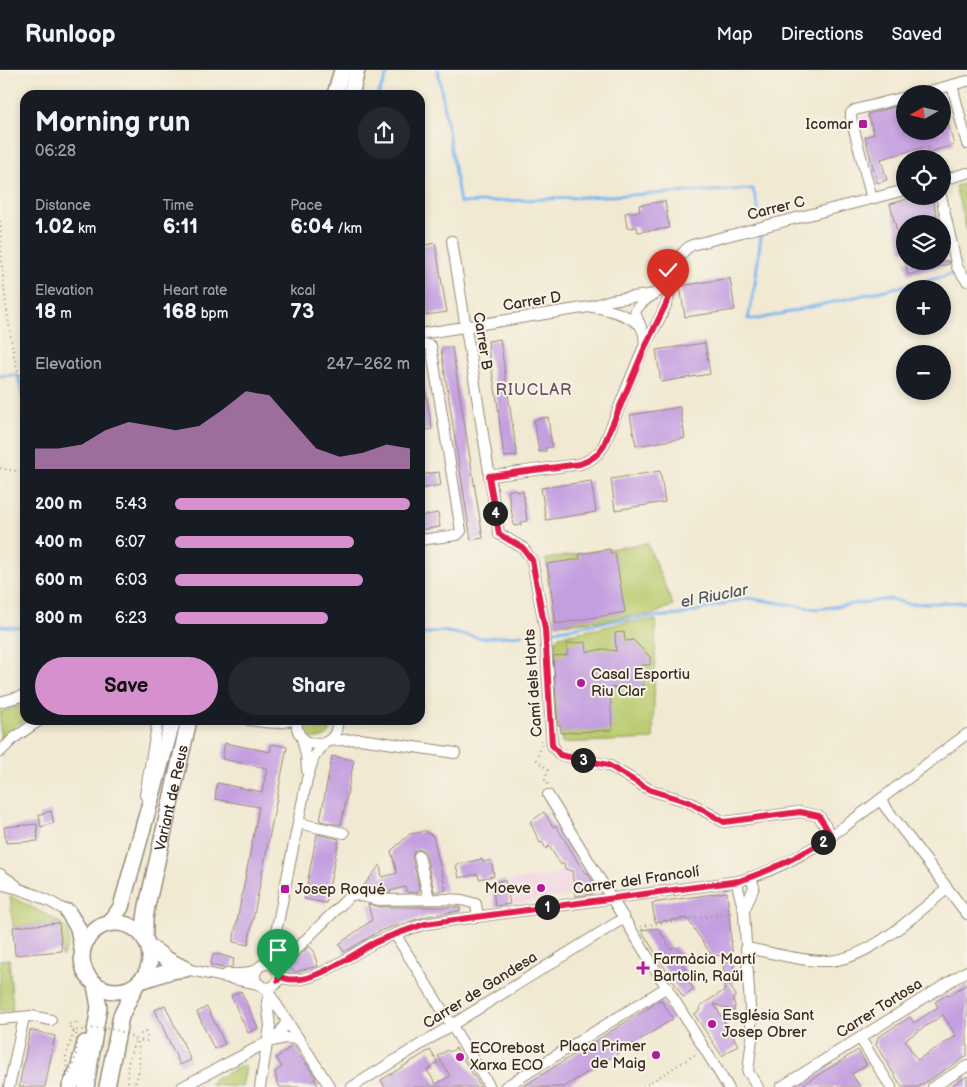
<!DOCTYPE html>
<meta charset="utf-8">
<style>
body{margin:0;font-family:"Balsamiq Sans",sans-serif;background:#242831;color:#f1f3f6;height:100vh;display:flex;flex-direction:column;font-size:19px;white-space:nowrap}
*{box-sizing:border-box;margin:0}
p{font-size:16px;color:#9ea1a6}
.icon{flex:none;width:28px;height:28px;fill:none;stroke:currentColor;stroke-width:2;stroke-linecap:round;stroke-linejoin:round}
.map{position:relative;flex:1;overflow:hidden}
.drawer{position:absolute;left:20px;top:20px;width:405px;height:635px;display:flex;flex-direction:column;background:#171b24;border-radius:15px;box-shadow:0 2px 8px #0003}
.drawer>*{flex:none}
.needle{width:32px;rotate:262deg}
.controls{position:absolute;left:896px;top:15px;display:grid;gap:10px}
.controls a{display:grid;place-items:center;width:55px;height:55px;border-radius:50%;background:#171b24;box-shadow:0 2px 8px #0003;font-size:25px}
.pin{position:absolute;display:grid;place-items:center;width:42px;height:42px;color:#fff;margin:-51px -21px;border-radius:50% 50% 50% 0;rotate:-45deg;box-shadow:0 0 5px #0007}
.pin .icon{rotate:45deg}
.km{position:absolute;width:25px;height:25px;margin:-12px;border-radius:50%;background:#222;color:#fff;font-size:14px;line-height:25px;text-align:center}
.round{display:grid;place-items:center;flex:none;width:52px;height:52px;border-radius:26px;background:#242831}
.summary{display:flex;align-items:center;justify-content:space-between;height:85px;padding:0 15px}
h1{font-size:28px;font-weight:800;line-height:38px}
.metrics{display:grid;grid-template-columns:repeat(3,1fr);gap:8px;height:85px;padding:5px 15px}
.metrics div{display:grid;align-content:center}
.metrics b{font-size:21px;font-weight:800}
.metrics small{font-size:14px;font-weight:400}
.metrics p{font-size:14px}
.chart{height:140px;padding:10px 15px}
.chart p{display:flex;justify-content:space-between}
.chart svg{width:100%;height:90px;margin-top:5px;fill:#d690ce;opacity:.7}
.button{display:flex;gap:10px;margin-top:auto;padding:10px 15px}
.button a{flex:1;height:58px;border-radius:30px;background:#d690ce;color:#111;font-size:20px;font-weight:800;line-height:58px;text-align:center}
.button a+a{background:#242831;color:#f1f3f6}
ul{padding:0 15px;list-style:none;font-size:16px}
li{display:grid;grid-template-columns:80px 60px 1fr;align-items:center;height:38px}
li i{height:12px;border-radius:6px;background:#d690ce}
header{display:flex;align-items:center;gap:30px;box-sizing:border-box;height:70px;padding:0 25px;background:#171b24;border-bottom:1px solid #363941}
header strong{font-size:24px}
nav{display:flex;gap:28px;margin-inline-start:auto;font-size:18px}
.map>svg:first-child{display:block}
.built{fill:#f2cfe2}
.green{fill:#b9cb6e;stroke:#7a7a46}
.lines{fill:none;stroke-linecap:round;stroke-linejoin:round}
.stream{stroke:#80b8f0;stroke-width:3}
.building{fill:#c49fe0;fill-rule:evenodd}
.minor-casing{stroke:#968a78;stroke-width:12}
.highway-casing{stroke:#968a78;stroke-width:18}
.path{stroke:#968a78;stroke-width:2;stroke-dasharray:1 4;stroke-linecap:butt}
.minor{stroke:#fff;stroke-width:10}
.highway{stroke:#fff;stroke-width:15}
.path-bridge{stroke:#968a78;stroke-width:2;stroke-dasharray:1 4;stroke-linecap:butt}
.route-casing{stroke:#fff;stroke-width:10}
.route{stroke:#e11d48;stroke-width:6}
.poi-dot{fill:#b5179e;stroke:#f7f3e8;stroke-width:2}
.labels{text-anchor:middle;stroke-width:4;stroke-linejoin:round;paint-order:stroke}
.poi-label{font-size:15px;fill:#3b2a1e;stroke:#f7f3e8;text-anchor:start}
.street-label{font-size:15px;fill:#3b2a1e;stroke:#f7f3e8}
.neighbourhood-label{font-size:16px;letter-spacing:1px;fill:#6b5362;stroke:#f7f3e8}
.water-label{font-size:16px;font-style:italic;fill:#50555d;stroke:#f7f3e8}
</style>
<header>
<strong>Runloop</strong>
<nav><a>Map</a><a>Directions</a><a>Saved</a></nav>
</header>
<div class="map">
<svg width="967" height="1017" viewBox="0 0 967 1017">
<rect width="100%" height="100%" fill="#f7f3e8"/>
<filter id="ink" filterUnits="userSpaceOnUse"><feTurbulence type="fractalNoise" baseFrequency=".02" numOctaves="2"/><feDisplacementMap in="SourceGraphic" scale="10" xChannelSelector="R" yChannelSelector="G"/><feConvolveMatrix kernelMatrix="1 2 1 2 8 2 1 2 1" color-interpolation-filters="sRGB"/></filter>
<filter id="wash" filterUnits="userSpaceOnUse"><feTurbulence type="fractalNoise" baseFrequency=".0096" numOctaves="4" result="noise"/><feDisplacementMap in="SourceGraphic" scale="20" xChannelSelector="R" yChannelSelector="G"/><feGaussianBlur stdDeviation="1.12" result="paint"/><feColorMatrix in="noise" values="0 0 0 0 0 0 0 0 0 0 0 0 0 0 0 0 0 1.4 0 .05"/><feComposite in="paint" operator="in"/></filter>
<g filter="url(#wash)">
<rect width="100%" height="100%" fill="#f1e9d2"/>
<path class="built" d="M560,801L570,803L573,825L514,833L509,811L552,805Z"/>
<g class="green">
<path d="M967,113V161L955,116Z"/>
<path d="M647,473L673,535L652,545L631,546L602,551L556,554L546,489Z"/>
<path d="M656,550L653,669L562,673L560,656H554L551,586L555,585V570L559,566L596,559L626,552Z"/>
<path d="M25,634V650L16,655L0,670V642Z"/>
<path d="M302,650H332C332,666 325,670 310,668L302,658Z"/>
<path d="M10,826L60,852C72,864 71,873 62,887L59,853L13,857Z"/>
<path d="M9,889L13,940L0,941V890Z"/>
<path d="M244,995L246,997L242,1017L211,1015L212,1011Z"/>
</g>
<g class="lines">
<g class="stream">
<path d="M438,0L460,133L753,119L759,142"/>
<path d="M378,25L389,0"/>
<path d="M761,166L755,214L748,249H759L946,206L955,202"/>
<path d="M0,306L17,305L19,310L22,325H25"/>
<path d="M0,556L25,558"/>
<path d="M553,561L627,549L680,545L748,528L817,539L890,529L909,534L967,532"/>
<path d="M420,565L441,561L483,568L522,565"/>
</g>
</g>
<g id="blocks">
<g class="building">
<path d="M905,34V61H942V42L945,41L954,75L929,82L928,76L881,89L887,110L877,113L865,67L874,64L868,44Z"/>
<path d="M917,126H932L939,154H905V181H902L890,134Z"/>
<path d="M665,131L669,158L638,162L637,157L627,158L625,143L640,141L639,135Z"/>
<path d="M435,173L447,242L420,246V176Z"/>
<path d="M905,191H949V194L908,205Z"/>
<path d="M730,208L735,240L685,247L680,216Z"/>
<path d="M500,269L517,386L505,387L504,381H503L497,330L488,278L489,277L488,271Z"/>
<path d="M705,273L710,304L661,312L656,280Z"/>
<path d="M452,277L483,468L471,470L441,279Z"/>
<path d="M420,311H424L432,359L421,361Z"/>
<path d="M680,337L685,368L636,376L630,345Z"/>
<path d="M548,347L552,377L545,378L546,381L539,382L534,350Z"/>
<path d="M660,401L665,432L615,440L611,409Z"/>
<path d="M439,402L441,415L420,419V405Z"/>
<path d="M591,411L596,442L546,450L541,418Z"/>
<path d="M515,419L516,422L523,421L527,451L521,452V455L514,456L508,421Z"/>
<path d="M438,443L440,457L420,460V446Z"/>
<path d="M610,479L611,484L615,483L625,542L556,554L547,494L580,489L579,484Z"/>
<path d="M624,562L625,571L633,570L650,587V595H642L644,619H634L631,616L610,618L612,660L561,663L560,655H558L553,586L567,585V574L586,572L587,582L604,579L616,581L615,563Z"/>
<path d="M225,673L270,682L272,674L287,677L248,875L233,872L259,737L215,729L217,713L262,722L267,698L222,689Z"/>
<path d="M332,686L354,690L341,755L320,751Z"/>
<path d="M51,741L54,753L41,757L39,745Z"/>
<path d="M544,742L553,757L556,756L585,803L587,802L596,817L592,824L575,826L572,801L565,799L564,793L561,795L549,776L546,779L542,772L540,773L530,752Z"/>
<path d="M37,754L38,771L6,773L4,757Z"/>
<path d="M423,760L433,766L446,820L434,822L426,784L424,781L418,779L414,781L412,787L420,820L417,823L406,822L405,817L390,821L391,823H381L361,819L380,795L382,807L397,803L391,781L410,764L421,762Z"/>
<path d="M317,764L339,769L326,833L304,829Z"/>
<path d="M482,789L483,792L491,790L494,806L479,809L478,804L459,808L456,795Z"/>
<path d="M505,810L510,834L495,836L492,812Z"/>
<path d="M727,822L735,913H728L736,925L733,930L735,935L734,941L714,934L738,975L722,986L694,944L699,941L700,936L725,920L723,885L712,886L687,848L655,852L652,833Z"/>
<path d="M368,834L380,837H460V841L428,846L382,860L344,882L339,874L372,850Z"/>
<path d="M59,853L62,881L15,885L13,857Z"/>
<path d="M658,858L671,879L675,876L683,885L678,888L687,902L685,904L694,920L683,927L641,860Z"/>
<path d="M309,876L315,882L314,884L318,896L295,902L290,898V895Z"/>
<path d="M213,884L218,885V884L234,889L232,897L223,898L210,895Z"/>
<path d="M967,914V986L918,1017H902L876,975L878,967L910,947L914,953L938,937L935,932L947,924L948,926ZM943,945L956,966L917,990L905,970Z"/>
<path d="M241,921L258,958L248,963L231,926Z"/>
<path d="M661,930L673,949L564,1017H522Z"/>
<path d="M165,935L191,990L180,995L155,940Z"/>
<path d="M207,937L225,974L214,979L197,942Z"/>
<path d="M30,960L55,966L45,1017H19Z"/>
<path d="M293,975L316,1008L314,1009L319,1017H280L277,1013L275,1002L282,997L276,988Z"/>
<path d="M456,978L481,1017H385L381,1010L430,980L438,993L427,1000L436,1014L450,1006L438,986L448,980L450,982Z"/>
<path d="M858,980L867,995L852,1004L860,1017H799Z"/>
<path d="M967,1006V1017H950Z"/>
</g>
</g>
</g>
<g filter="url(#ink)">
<use href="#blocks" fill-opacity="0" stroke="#968a78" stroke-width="1"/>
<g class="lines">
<g class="minor-casing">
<g id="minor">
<path d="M952,15L967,74"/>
<path d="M919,24L967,11"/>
<path d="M942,110L967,103"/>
<path d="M941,126L957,197L967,211"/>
<path d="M872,129L851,48V43L855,40L905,27"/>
<path d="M452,171L499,464L523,478L532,490L545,559L552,675L560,685L608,695L650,720L689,732L724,752L800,742L819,746L832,767"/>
<path d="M593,237C610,239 625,244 639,254"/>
<path d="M420,264L589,237L611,230L655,224"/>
<path d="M420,275L425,274L431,276L461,461L457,465L420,470"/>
<path d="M645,276L644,264L635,243C639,232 648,229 657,222C662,218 667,212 672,207"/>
<path d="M489,406L580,394C591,390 597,386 603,377C617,344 629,310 644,277C652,261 663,246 668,229C673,211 673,185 692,175L905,120"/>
<path d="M0,632L25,625"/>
<path d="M249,650C264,652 277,655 291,650"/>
<path d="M297,650C293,681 340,683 337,650"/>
<path d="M302,668L306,685L307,700"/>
<path d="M328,671L360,669L455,683"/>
<path d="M0,682L14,668L40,650"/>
<path d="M145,725L158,650"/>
<path d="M548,725L728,1017"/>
<path d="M880,730L967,844"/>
<path d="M298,753L344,763"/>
<path d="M419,786L429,829"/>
<path d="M0,804L16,815"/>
<path d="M739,811L738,818L744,842L752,968L748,1002L758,1017"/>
<path d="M0,814C25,819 46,828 68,842"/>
<path d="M744,841L754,817L751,807"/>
<path d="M395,864L490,1017"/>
<path d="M746,878C770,882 803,892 827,891C869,890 914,845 947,819"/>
<circle cx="267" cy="906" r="12"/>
<path d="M274,896L273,877L307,709L314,687L325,673"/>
<path d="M185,899L259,914"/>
<path d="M276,899L352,824L380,830L447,829L462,830L476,834L478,847"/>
<path d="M227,904H242L257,900"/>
<path d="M279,906C306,921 350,885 374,873C391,865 408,860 425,854L739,811C794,796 838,762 881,729C910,707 938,685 967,664"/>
<path d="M265,917L330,1017"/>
<path d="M0,949L31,946L51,950"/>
<path d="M860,968L891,1017"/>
<path d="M269,972L286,968L299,969"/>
<path d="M9,1017L24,947"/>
<path d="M182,1017L268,972L281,962L287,950"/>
<path d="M260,1017L270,956L267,931L270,924"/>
<path d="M352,1017L624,848"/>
<path d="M505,1017L667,917"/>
<path d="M781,1017L967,901"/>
<path d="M933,1017L967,996"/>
</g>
</g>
<g class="highway-casing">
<g id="highway">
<path d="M335,25L342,0"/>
<path d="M351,25L357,0"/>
<path d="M68,842L78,858L82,879"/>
<circle cx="116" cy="887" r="34"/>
<path d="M110,853L121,837L173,650"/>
<path id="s1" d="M145,869V849L147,836L189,650"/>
<path d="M148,876L168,890L185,899"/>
<path d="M140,911L171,901L185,899"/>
<path d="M70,1017L78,999L85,973"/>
<path d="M86,1017L99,937L95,915"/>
<path d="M107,1017L121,946L136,915"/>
</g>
</g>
<g class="path">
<path d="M0,151L2,199L6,235L14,287L22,315L25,340"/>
<path d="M0,398L19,402L25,400"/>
<path d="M541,670V676L537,690L548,700L545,710L549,716"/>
<path d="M641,856L732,843"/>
<path d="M74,961L68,955L72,952L77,951L78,956"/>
<path d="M136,970L147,971L148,969L145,962L142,963L138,967"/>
<path d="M129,1017C125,1000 129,987 135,972"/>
<path d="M643,1017L696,984"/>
</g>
<use href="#minor" class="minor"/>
<use href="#highway" class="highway"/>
<path class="path-bridge" d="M76,964C79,979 75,994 67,1007L66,986L74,961C95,957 121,955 138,972C140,988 141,1003 133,1017"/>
</g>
</g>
<g class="lines" filter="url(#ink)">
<g class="route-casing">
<path id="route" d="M278,910L279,906C306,921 351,885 374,873C391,865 408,860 425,854L739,811C772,801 802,784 832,767L819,746L800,742L724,752L689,732L650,720L608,695L560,685L552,675L545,559L532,490L523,478L499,464L489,406L580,394C591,390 597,386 603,377L645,277L668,230"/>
</g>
<use href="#route" class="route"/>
</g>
<g class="poi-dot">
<rect x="858" y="49" width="10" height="10" rx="2.5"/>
<circle cx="581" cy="613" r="5"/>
<circle cx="541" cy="818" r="5"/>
<rect x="280" y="814" width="10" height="10" rx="2.5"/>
<path d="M640.5 890.5h5v5h5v5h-5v5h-5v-5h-5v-5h5z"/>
<circle cx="712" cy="954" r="5"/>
<circle cx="656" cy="985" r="5"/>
<circle cx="460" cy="987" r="5"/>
</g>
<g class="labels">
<g class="poi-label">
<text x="853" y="59" text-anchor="end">Icomar</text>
<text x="591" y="609">Casal Esportiu<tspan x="591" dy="17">Riu Clar</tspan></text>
<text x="531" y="823" text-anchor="end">Moeve</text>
<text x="295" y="824">Josep Roqué</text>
<text x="653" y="894">Farmàcia Martí<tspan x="653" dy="17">Bartolin, Raül</tspan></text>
<text x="722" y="950">Església Sant<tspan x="722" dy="17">Josep Obrer</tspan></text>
<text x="646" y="981" text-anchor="end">Plaça Primer<tspan x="646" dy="17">de Maig</tspan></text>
<text x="470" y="983">ECOrebost<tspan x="470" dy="17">Xarxa ECO</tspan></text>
</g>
<g class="street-label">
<text transform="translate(776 138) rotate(-14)" y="5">Carrer C</text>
<text transform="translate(532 231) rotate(-9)" y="5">Carrer D</text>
<text transform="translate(483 271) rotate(81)" y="5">Carrer B</text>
<text transform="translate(533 613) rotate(-94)" y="5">Camí dels Horts</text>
<text dy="5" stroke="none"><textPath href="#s1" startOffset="144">Variant de Reus</textPath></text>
<text transform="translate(636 810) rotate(-8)" y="5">Carrer del Francolí</text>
<text transform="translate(480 920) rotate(-32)" y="5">Carrer de Gandesa</text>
<text transform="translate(879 938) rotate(-32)" y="5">Carrer Tortosa</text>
</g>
<g class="neighbourhood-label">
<text x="534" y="325">RIUCLAR</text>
</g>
<g class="water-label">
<text transform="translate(714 525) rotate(-11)" y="6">el Riuclar</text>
</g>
</g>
</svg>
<div class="controls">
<a><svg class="needle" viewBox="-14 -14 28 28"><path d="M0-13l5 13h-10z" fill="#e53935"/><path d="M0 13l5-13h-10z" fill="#9ea1a6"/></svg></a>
<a><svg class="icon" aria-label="locate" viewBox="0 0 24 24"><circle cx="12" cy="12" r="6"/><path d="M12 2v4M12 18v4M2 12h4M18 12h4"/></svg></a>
<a><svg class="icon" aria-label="layers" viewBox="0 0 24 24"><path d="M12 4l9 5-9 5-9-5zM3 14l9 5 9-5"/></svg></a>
<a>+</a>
<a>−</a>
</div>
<div class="pin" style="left:278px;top:910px;background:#1e9e55"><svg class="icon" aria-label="arrive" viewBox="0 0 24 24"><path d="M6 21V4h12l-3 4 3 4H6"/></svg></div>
<div class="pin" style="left:668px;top:230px;background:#d93025"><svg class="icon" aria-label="check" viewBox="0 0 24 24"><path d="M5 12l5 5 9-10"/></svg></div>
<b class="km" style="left:547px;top:837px">1</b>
<b class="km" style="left:823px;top:772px">2</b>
<b class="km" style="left:583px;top:690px">3</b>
<b class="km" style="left:495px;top:443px">4</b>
<section class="drawer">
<div class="summary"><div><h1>Morning run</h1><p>06:28</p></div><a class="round"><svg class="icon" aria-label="share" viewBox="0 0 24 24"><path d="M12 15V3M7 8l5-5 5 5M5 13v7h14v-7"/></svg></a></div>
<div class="metrics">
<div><p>Distance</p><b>1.02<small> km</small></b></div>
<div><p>Time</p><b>6:11</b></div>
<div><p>Pace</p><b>6:04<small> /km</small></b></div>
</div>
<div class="metrics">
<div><p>Elevation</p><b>18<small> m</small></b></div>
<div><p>Heart rate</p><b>168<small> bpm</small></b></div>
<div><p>kcal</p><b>73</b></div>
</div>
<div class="chart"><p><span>Elevation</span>247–262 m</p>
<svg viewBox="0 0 160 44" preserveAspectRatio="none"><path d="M0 44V34L10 34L20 32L30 25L40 21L50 23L60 25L70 23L80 15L90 6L100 8L110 21L120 34L130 38L140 36L150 32L160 34V44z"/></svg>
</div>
<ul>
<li><b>200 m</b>5:43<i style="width:100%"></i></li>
<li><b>400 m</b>6:07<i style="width:76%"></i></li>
<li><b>600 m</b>6:03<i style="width:80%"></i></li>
<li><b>800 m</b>6:23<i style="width:65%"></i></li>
</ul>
<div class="button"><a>Save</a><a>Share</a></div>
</section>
</div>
